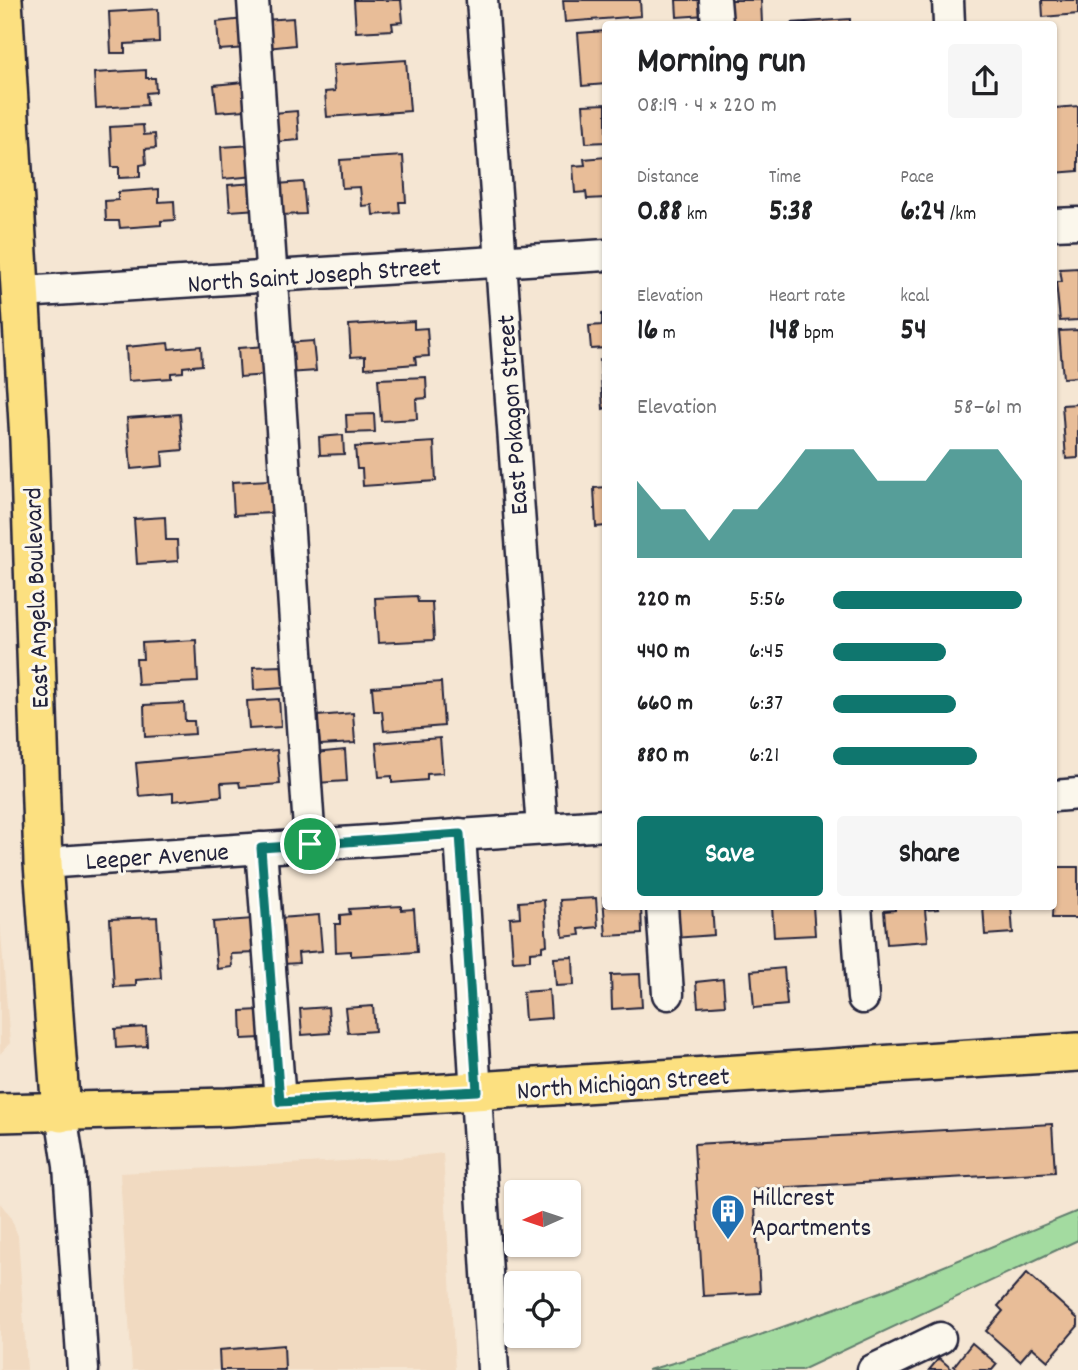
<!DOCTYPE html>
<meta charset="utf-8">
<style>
body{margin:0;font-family:Dekko,sans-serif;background:#f6f6f6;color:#202124;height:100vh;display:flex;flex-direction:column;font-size:26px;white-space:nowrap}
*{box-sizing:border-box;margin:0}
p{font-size:23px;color:#757577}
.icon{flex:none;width:38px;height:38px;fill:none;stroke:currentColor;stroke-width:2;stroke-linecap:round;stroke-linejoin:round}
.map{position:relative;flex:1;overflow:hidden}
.details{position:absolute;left:602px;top:21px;width:455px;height:889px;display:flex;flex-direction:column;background:#fff;border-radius:7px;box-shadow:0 2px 5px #0004}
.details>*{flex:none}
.needle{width:46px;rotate:267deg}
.buttons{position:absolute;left:504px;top:1180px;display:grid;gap:14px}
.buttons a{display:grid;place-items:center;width:77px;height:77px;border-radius:7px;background:#fff;box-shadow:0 2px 5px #0004;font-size:35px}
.pin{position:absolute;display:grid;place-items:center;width:60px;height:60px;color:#fff;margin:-30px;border:4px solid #fff;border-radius:50%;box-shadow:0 2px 7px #0007}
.round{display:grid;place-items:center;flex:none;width:74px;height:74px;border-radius:7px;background:#f6f6f6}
.summary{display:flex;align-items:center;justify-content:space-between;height:119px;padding:0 35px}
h1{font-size:38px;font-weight:700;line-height:52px}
.stats{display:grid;grid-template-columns:repeat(3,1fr);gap:10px;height:119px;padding:7px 35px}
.stats div{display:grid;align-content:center}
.stats b{font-size:30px;font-weight:700}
.stats small{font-size:19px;font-weight:400}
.stats p{font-size:19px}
.chart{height:196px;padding:14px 35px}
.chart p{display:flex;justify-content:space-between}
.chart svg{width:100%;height:126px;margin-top:7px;fill:#0f766e;opacity:.7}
.cta{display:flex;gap:14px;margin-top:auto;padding:14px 35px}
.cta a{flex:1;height:80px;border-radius:7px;background:#0f766e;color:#fff;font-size:28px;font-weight:700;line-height:80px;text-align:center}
.cta a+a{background:#f6f6f6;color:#202124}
ul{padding:0 35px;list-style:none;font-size:23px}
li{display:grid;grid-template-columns:112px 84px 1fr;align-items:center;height:52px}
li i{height:18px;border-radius:9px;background:#0f766e}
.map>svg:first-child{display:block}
.built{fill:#f1dac1}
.green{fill:#a3dba0;stroke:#627e6e;stroke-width:2}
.building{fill:#e8bd98;stroke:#22223b;stroke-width:2}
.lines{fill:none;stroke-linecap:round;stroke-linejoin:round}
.minor-casing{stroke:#22223b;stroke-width:35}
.major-casing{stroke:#22223b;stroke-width:42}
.minor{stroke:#fbf7ec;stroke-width:30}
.major{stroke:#fce080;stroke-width:37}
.route-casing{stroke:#fff;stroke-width:14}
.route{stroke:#0f766e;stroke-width:9}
.labels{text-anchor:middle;stroke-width:6;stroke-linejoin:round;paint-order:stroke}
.street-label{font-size:26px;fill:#22223b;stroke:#fbf7ec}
.poi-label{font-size:26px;fill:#22223b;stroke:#fbf7ec;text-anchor:start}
</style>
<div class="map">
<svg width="1078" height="1370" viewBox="0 0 1078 1370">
<rect width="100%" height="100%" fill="#f5e6d3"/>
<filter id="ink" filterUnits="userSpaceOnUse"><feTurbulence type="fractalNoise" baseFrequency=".0143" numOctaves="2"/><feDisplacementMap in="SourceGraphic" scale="14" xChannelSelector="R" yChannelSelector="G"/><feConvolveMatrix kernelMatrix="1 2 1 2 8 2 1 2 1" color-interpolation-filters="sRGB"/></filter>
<g filter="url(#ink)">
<g class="built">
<path d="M0,923L10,1043L0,1054Z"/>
<path d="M443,1153L455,1370H132L120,1173L400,1158Z"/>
<path d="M0,1203L10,1216L18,1236L27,1370H0Z"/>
</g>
<path class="green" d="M1078,1211V1240L802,1370H648L712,1352L881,1292Z"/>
<g class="building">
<path d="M354,0H401L403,22L392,23L393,30L356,32Z"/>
<path d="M563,0H640L641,16L565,22Z"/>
<path d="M676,0H706V15L677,17Z"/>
<path d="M723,0H761L762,24H725Z"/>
<path d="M1042,0H1078V14L1043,17Z"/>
<path d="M158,9L159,42L125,44V53H111L109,12Z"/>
<path d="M293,18L295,45L267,48L265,20Z"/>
<path d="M244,19L247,48L219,50L217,22Z"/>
<path d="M850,19V24H791V23Z"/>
<path d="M606,31V84L582,86L578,33Z"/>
<path d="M406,60L410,111L327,117L325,92L335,91L333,65Z"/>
<path d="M146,70V78H155L156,92L146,93L147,105L96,108L94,73Z"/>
<path d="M243,82L245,110L217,112L214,85Z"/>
<path d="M606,104V142L586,143L583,105Z"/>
<path d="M1078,106V171L1054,173L1055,108Z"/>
<path d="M297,111L299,140L275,142L273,113Z"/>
<path d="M143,125L144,135L155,134L156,148L145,149L146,164L140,165V177L119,178V167H112L110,127Z"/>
<path d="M253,145L255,176L223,179L221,147Z"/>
<path d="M403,156L406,202H399L400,213L373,215L372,205L362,206L360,187L342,188L340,160Z"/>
<path d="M606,157V198L587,199L586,192L575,193L573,166L585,165L584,159Z"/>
<path d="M303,182L306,214L280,215L277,184Z"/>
<path d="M255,183L258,209L230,211L228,185Z"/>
<path d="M159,189V202L174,201L175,220L161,221V225L120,228L119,221H106L105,201L118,200V192Z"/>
<path d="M1078,268V320L1060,321L1056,282H1062L1060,269Z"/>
<path d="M606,313V348L591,349L589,326L602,325V314Z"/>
<path d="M414,321V329L427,328L429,356L415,357L416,364L365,368V356L351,357L349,325Z"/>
<path d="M1078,330V377L1063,378L1059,331Z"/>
<path d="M313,341L316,371L288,373L286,343Z"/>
<path d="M168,343L169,349L201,346L202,365L183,367V372L171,373V378L128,381L126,347Z"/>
<path d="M267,346L269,375L240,377L238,348Z"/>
<path d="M600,360H606V408L603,409Z"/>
<path d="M426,377L427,398L416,399L417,419L381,421L378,379Z"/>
<path d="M1078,404V458L1066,459L1062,405Z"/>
<path d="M180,414L183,450L162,452L163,466L131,469L127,418Z"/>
<path d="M374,414L375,432L347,433L346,415Z"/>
<path d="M343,435L344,454L320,455L319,437Z"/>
<path d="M434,442L436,481L363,486L362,469H357L355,447Z"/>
<path d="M269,480L272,513L234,515L232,482Z"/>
<path d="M606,487V526L596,527L594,488Z"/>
<path d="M165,517L166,540H177L178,561L137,564L134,519Z"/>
<path d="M417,596L418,602H432L434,640L378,643L375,598Z"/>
<path d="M196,640L198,682L138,685L136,659H143L142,643Z"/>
<path d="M282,666L284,688L254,690L253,667Z"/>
<path d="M441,682L444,726L384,731L382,711H374L372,687Z"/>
<path d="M279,699L281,727L249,729L247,701Z"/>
<path d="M184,703L185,721H194L195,734L145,737L144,705Z"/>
<path d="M353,713L355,743L320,745L317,716Z"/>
<path d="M440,738L443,773L427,774V780L392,783V776L379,777L376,743Z"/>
<path d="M277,750L280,784L240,787L239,782L221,783L222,796L173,801V793L139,796L136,763Z"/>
<path d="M345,750L347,781L316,783L314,753Z"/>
<path d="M1054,867H1078V918H1052Z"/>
<path d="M606,896V906H641L642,934L606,936L603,897Z"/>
<path d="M596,898L598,927L579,929L580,935L563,937L560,900Z"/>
<path d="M544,900L547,945L542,946V951L530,952V960L513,961L510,918L520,917L519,902Z"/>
<path d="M401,906V910L414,909L417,952L351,956V951L336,952L335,924H340V915L350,914L349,909Z"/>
<path d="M672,906H712L714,935L674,938Z"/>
<path d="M772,906H813L815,935L774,937Z"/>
<path d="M895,906H937L938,909L925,910L928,941L887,944L884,911L895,910Z"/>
<path d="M983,906H1011L1013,933L985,935Z"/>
<path d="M319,915L322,951L298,953L299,963L283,964L280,918Z"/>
<path d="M157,917L161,978L136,980V986L114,987L110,919Z"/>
<path d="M253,919L256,953L231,954L232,967L217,969L213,922Z"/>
<path d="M573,957L574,985L556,986L554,958Z"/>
<path d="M784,968L787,1005L754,1008L751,971Z"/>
<path d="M640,974L642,1007L612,1009L611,975Z"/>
<path d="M723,979L725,1005L698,1007L696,982Z"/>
<path d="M549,990L551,1018L525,1020L523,992Z"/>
<path d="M373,1006L375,1031L348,1033L345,1008Z"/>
<path d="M328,1007L330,1033L302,1035L300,1009Z"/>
<path d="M260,1010L262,1038L242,1039L241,1011Z"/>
<path d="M146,1027L147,1046L116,1048L115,1029Z"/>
<path d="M1052,1124L1055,1172L754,1189L760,1293L703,1296L694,1144Z"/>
<path d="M1027,1273L1078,1319V1326L1048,1361L1032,1347L1020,1361L986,1331L1003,1311L998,1306Z"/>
<path d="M972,1343L997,1364L992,1370H959L954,1366Z"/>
<path d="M284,1345L285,1370H220L219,1350Z"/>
<path d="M939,1358L953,1370H929Z"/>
</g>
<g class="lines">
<g class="minor-casing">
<g id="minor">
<path d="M253,0L310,844"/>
<path d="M482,0L542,829"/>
<path d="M715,0L717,24"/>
<path d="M948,0L949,24"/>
<path d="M1054,224L1078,223"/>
<path d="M22,292L606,255"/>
<path d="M1054,796L1078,794"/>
<path d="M460,834L493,1370"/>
<path d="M261,848L280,1102"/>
<path d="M43,863L606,825"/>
<path d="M662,906L668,994"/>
<path d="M856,906L863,998"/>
<path d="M61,1113L69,1166L83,1370"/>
<path d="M873,1370L940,1338"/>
</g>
</g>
<g class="major-casing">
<g id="major">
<path d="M3,0L29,440L43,863L61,1113"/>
<path d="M0,1113L227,1107L1078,1052"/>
</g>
</g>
<use href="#minor" class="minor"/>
<use href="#major" class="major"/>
</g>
</g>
<g class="lines" filter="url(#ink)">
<g class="route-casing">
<path id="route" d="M460,834L477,1091L280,1102L261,848Z"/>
</g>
<use href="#route" class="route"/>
</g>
<defs>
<g id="building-pin" transform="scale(1.75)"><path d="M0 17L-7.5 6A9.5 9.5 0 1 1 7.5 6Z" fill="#1f6fb2" stroke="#fbf7ec"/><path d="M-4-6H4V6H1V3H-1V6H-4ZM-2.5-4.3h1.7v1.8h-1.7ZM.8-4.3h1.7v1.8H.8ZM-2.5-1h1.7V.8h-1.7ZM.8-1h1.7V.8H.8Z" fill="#fff"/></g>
</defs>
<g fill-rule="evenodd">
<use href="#building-pin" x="728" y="1211"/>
</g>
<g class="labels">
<g class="street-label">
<text transform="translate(314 274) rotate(-4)" y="9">North Saint Joseph Street</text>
<text transform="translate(511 415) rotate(-94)" y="9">East Pokagon Street</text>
<text transform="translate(35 598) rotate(-92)" y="9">East Angela Boulevard</text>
<text transform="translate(157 855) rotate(-4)" y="9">Leeper Avenue</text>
<text transform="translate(623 1082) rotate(-4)" y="9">North Michigan Street</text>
</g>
<g class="poi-label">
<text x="752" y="1205">Hillcrest<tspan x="752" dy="30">Apartments</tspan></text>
</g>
</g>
</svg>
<div class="buttons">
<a><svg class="needle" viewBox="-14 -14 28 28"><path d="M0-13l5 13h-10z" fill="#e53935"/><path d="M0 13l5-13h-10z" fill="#757577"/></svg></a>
<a><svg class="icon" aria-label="locate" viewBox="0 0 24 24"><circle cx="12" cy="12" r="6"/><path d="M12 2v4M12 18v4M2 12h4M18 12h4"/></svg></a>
</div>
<div class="pin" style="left:310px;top:844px;background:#1e9e55"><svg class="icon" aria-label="arrive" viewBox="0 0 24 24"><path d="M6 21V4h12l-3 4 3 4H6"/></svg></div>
<section class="details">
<div class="summary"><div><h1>Morning run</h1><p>08:19 · 4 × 220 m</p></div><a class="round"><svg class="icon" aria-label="share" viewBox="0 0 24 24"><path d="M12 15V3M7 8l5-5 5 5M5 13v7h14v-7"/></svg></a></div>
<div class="stats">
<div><p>Distance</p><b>0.88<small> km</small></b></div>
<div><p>Time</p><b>5:38</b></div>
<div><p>Pace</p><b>6:24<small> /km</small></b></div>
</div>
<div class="stats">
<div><p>Elevation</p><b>16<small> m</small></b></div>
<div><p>Heart rate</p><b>148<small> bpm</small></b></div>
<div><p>kcal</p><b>54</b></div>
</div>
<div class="chart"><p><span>Elevation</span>58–61 m</p>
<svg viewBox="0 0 160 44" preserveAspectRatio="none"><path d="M0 44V17L10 27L20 27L30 38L40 27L50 27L60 17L70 6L80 6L90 6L100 17L110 17L120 17L130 6L140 6L150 6L160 17V44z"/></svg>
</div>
<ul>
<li><b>220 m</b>5:56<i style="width:100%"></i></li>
<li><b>440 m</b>6:45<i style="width:60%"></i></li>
<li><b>660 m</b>6:37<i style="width:65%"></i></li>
<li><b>880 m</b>6:21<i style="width:76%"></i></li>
</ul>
<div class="cta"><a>Save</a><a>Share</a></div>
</section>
</div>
